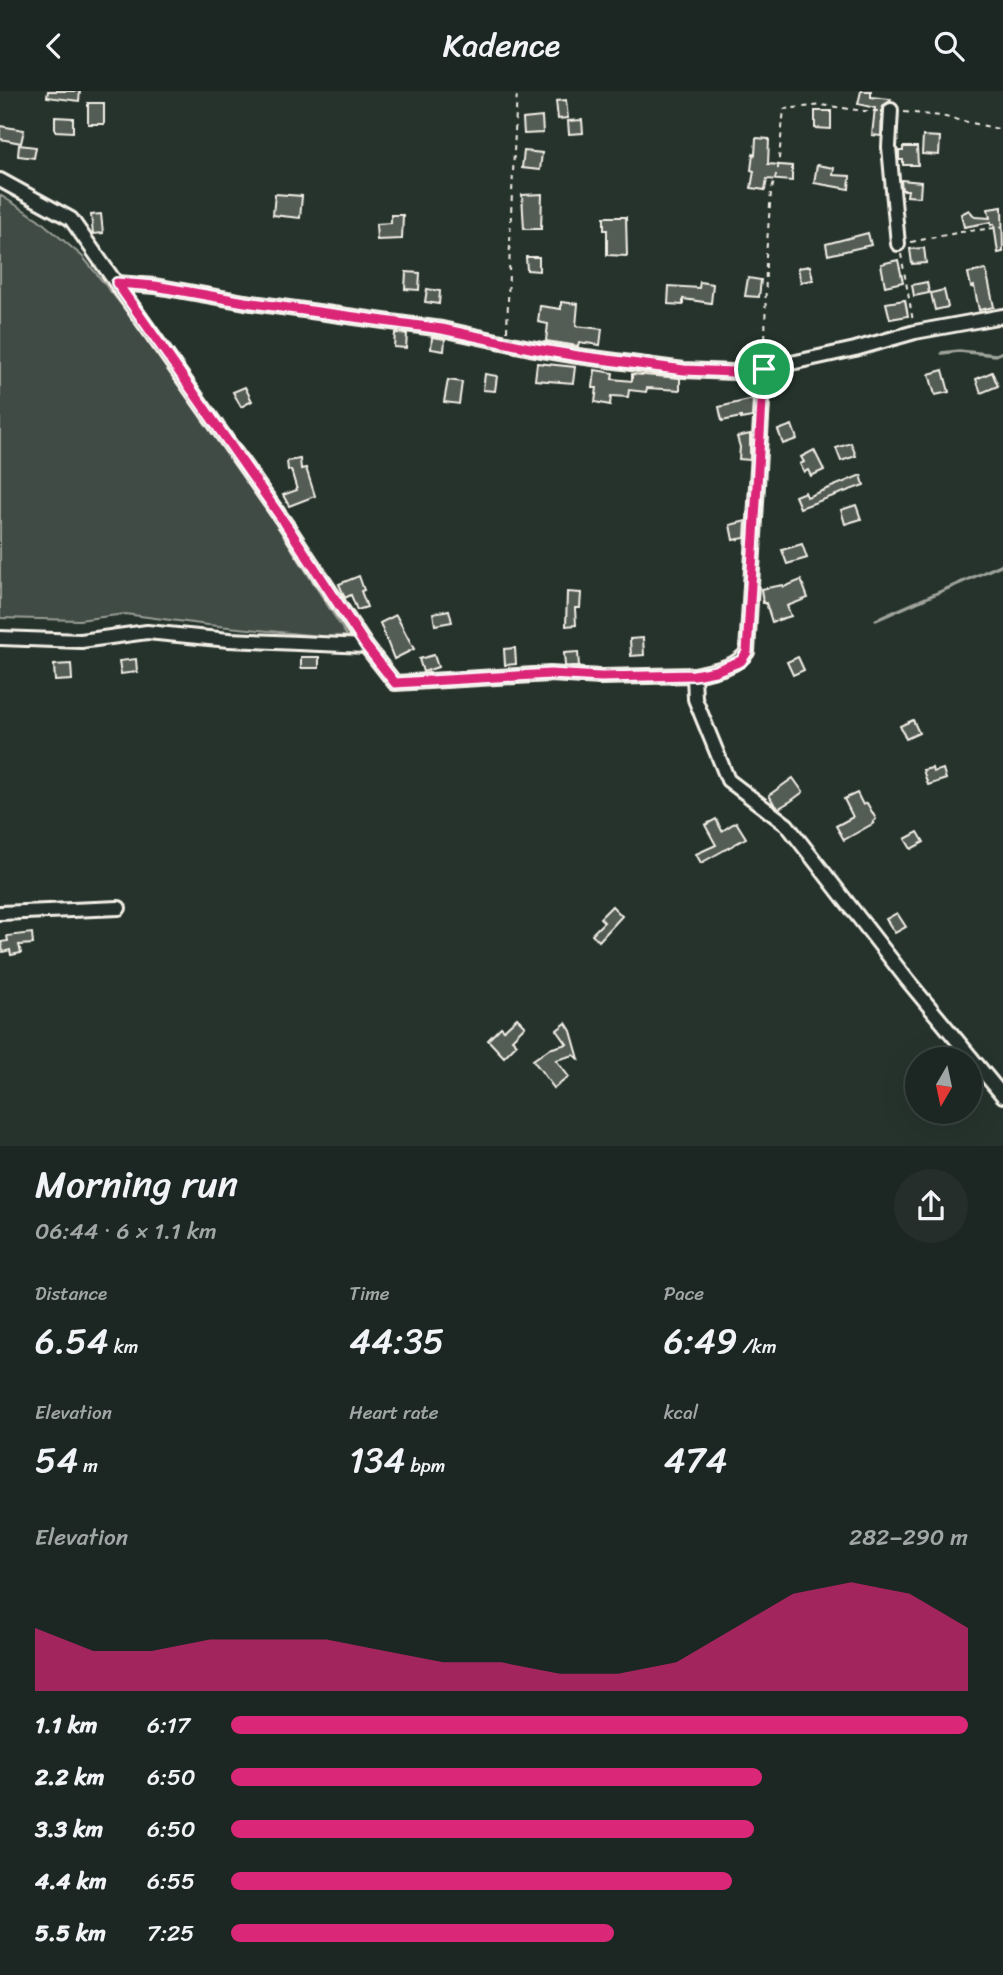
<!DOCTYPE html>
<meta charset="utf-8">
<style>
body{margin:0;font-family:Sriracha,sans-serif;background:#252e2a;color:#f1f3f6;height:100vh;display:flex;flex-direction:column;font-size:26px;white-space:nowrap}
*{box-sizing:border-box;margin:0}
p{font-size:23px;color:#a0a5a5}
.icon{flex:none;width:38px;height:38px;fill:none;stroke:currentColor;stroke-width:2;stroke-linecap:round;stroke-linejoin:round}
.map{position:relative;height:1055px;overflow:hidden}
.details{display:flex;flex-direction:column;background:#1c2622;flex:1}
.details>*{flex:none}
.needle{width:46px;rotate:189deg}
.tools{position:absolute;left:905px;top:956px;display:grid;gap:14px}
.tools a{display:grid;place-items:center;width:77px;height:77px;border-radius:50%;background:#1c2622;box-shadow:0 7px 28px #0002,0 0 0 2px #3a4340;font-size:35px}
.pin{position:absolute;display:grid;place-items:center;width:60px;height:60px;color:#fff;margin:-30px;border:4px solid #fff;border-radius:50%;box-shadow:0 2px 7px #0007}
.round{display:grid;place-items:center;flex:none;width:74px;height:74px;border-radius:37px;background:#252e2a}
.headline{display:flex;align-items:center;justify-content:space-between;height:119px;padding:0 35px}
h1{font-size:38px;font-weight:600;line-height:52px}
.stats{display:grid;grid-template-columns:repeat(3,1fr);gap:10px;height:119px;padding:7px 35px}
.stats div{display:grid;align-content:center}
.stats b{font-size:35px;font-weight:600}
.stats small{font-size:19px;font-weight:400}
.stats p{font-size:19px}
.chart{height:196px;padding:14px 35px}
.chart p{display:flex;justify-content:space-between}
.chart svg{width:100%;height:126px;margin-top:7px;fill:#db2777;opacity:.7}
ul{padding:0 35px;list-style:none;font-size:23px}
li{display:grid;grid-template-columns:112px 84px 1fr;align-items:center;height:52px}
li i{height:18px;border-radius:9px;background:#db2777}
header{display:flex;justify-content:space-between;align-items:center;height:91px;padding:0 35px;background:#1c2622;font-size:32px;font-weight:600}
.map>svg:first-child{display:block}
.green{fill:#414b45;stroke:#9a9e96;stroke-width:2}
.lines{fill:none;stroke-linecap:round;stroke-linejoin:round}
.stream{stroke:#9fa39b;stroke-width:3.5}
.building{fill:#525c55;stroke:#f4f1e8;stroke-width:2}
.street-casing{stroke:#f4f1e8;stroke-width:18}
.path{stroke:#f4f1e8;stroke-width:2;stroke-dasharray:5 5;stroke-linecap:butt}
.street{stroke:#26332d;stroke-width:12}
.route-casing{stroke:#fff;stroke-width:14}
.route{stroke:#db2777;stroke-width:9}
</style>
<header><svg class="icon" aria-label="back" viewBox="0 0 24 24"><path d="M15 5l-7 7 7 7"/></svg>Kadence<svg class="icon" aria-label="search" viewBox="0 0 24 24"><circle cx="10" cy="10" r="6"/><path d="M15 15l6 6"/></svg></header>
<div class="map">
<svg width="1003" height="1055" viewBox="0 0 1003 1055">
<rect width="100%" height="100%" fill="#26332d"/>
<filter id="ink" filterUnits="userSpaceOnUse"><feTurbulence type="fractalNoise" baseFrequency=".0143" numOctaves="2"/><feDisplacementMap in="SourceGraphic" scale="14" xChannelSelector="R" yChannelSelector="G"/><feConvolveMatrix kernelMatrix="1 2 1 2 8 2 1 2 1" color-interpolation-filters="sRGB"/></filter>
<g filter="url(#ink)">
<path class="green" d="M0,104L38,128L83,166L120,212L196,314L283,444L347,545L330,546L208,534L125,523L79,529L0,527Z"/>
<g class="lines">
<g class="stream">
<path d="M942,262L959,260L996,264L1003,261"/>
<path d="M876,529L1003,473"/>
</g>
</g>
<g class="building">
<path d="M48,0H80L79,10L47,6Z"/>
<path d="M861,0H871V6L891,8L890,10L884,14L882,18L881,45L872,44L875,17L858,13Z"/>
<path d="M566,9L568,27L558,28L556,10Z"/>
<rect x="88" y="12" width="16" height="21"/>
<path d="M815,20H831V38L815,37Z"/>
<path d="M55,26L73,27V41L55,40Z"/>
<path d="M542,26L543,42L524,43L523,28Z"/>
<path d="M582,29L583,42L569,43L568,30Z"/>
<path d="M0,35L24,39L21,52L0,48Z"/>
<path d="M923,45L940,46L939,64L922,63Z"/>
<path d="M756,47L769,48L768,73L792,75V90L767,88L765,99L751,97L754,80L751,79L753,63L755,64Z"/>
<path d="M19,54L36,56L34,67L18,65Z"/>
<path d="M903,56H917L918,74H903V69H899V60H903Z"/>
<path d="M524,60L542,62L540,79L522,77Z"/>
<path d="M817,74L834,77L833,84L850,85L849,98L814,92Z"/>
<path d="M901,89L921,91L920,106L907,105L908,99H902Z"/>
<path d="M275,103L302,105L300,127L273,124Z"/>
<path d="M542,103L541,138H524L522,104Z"/>
<path d="M1002,116L1003,161L998,162L994,133L991,134V131L964,136L961,123L969,119L975,126L990,127L988,118Z"/>
<path d="M101,123L103,142L93,143L91,124Z"/>
<path d="M391,124H403L402,148L377,149L376,133L391,132Z"/>
<path d="M604,126H626L627,165L607,164V139H604Z"/>
<path d="M868,142L871,154L828,164L826,153Z"/>
<path d="M924,157L926,172L912,173L910,158Z"/>
<path d="M526,166H539V180L527,179Z"/>
<path d="M898,169L903,191L885,195L881,173Z"/>
<path d="M810,175L813,189L801,191L798,177Z"/>
<path d="M986,179L994,216L979,219L974,195L971,196L968,182Z"/>
<path d="M406,181L420,182L419,199L405,198Z"/>
<path d="M748,187L761,189L759,206L745,205Z"/>
<path d="M700,191L713,193L711,212L683,208V214L668,213L669,195L699,197Z"/>
<path d="M927,191L929,202L914,205L912,194Z"/>
<path d="M427,198L440,200L439,213L425,211Z"/>
<path d="M944,199L948,216L935,219L931,202Z"/>
<path d="M905,209L908,225L890,228L886,212Z"/>
<path d="M561,211L578,213L576,235L602,238L600,254L579,251L578,255L546,250L548,233L538,231L540,215L561,218Z"/>
<path d="M395,242L407,243L406,257L394,256Z"/>
<path d="M432,246L445,248L444,260L431,258Z"/>
<path d="M537,272L575,276L573,292L535,289Z"/>
<path d="M595,279L613,282L612,288L632,290V283L680,287V299L647,297L646,301L629,299L628,306L611,305L610,314L595,311L597,297H593Z"/>
<path d="M943,279L949,301L935,304L929,283Z"/>
<path d="M992,281L998,295L981,302L976,288Z"/>
<path d="M485,283L497,285L495,300L483,299Z"/>
<path d="M448,289L462,291L459,313L444,311Z"/>
<path d="M245,296L252,310L241,316L233,301Z"/>
<path d="M753,308L752,326L741,328V326L722,330L719,316Z"/>
<path d="M792,334L797,348L783,353L778,339Z"/>
<path d="M750,343V369L739,368L740,356L737,346Z"/>
<path d="M851,352L856,365L841,370L836,357Z"/>
<path d="M814,359L824,379L811,385L808,379L804,381L800,373L804,371L801,366Z"/>
<path d="M300,368L301,378L306,377L315,405L289,415L283,404L297,399L291,379H288L287,370Z"/>
<path d="M861,384L864,394L800,417L795,405L805,401L807,406Z"/>
<path d="M856,414L861,428L845,433L841,419Z"/>
<path d="M746,430L745,447L733,449L730,434Z"/>
<path d="M802,453L807,467L787,473L782,459Z"/>
<path d="M359,485L364,499L361,500L367,516L357,519L351,504L345,507L339,493Z"/>
<path d="M801,489L808,507L787,515L791,525L772,531L766,512H763L761,498L783,494L784,496Z"/>
<path d="M567,501L581,502L580,517H575L576,534L566,535Z"/>
<path d="M449,519L452,531L435,534L433,522Z"/>
<path d="M396,524L414,558L394,568L380,532Z"/>
<path d="M643,547L644,564L631,565L630,548Z"/>
<path d="M515,557L516,573L505,574L504,558Z"/>
<path d="M578,561L579,576L565,575L564,562Z"/>
<path d="M434,564L438,576L423,581L419,568Z"/>
<rect x="301" y="566" width="18" height="11"/>
<path d="M798,566L804,579L793,584L787,571Z"/>
<path d="M136,568L137,581L121,583L119,570Z"/>
<path d="M71,573L72,589L55,590L54,574Z"/>
<path d="M913,629L919,642L906,648L900,635Z"/>
<path d="M932,677L933,681L943,678L946,688L928,694L923,679Z"/>
<path d="M793,687L803,701L791,710L779,717L774,713L769,704Z"/>
<path d="M857,702L863,714L867,712L876,728L873,731L874,732L844,749L836,735L853,726L844,708Z"/>
<path d="M716,728L722,740L736,731L746,747L701,772L696,763L716,754L705,734Z"/>
<path d="M918,741L924,751L911,758L905,748Z"/>
<path d="M612,815L622,825L599,850L592,843L604,831L600,827Z"/>
<path d="M897,822L906,836L895,842L886,828Z"/>
<path d="M32,842L33,853L19,854L21,862L11,864L10,859L3,861L1,851L8,850L7,845Z"/>
<path d="M517,927L525,935L512,948L517,953L504,966L488,949L501,936L504,939Z"/>
<path d="M566,932L571,940L579,968L574,964L556,969L569,986L554,997L533,969L549,958L567,953L557,939Z"/>
</g>
<g class="lines">
<g class="street-casing">
<g id="street">
<path d="M891,19L889,56L898,153"/>
<path d="M0,89L71,128L287,435L366,555L395,592L550,583L601,586L694,584L695,608L728,689L787,734L908,890L1003,1005"/>
<path d="M117,192L155,195L245,211L442,238L530,257L578,265L684,279L733,281L764,278L855,258L915,241L1003,225"/>
<path d="M0,547L81,550L147,541L229,549L366,555"/>
<path d="M694,584C712,580 736,577 747,561L764,278"/>
<path d="M0,822L119,817"/>
</g>
</g>
<g class="path">
<path d="M904,21L941,25L1003,39"/>
<path d="M911,151L961,141L1003,136"/>
<path d="M901,163L913,230"/>
<path d="M507,240L511,123L517,0"/>
<path d="M765,267L766,165L771,101L778,77L784,18L822,14L864,20H878"/>
</g>
<use href="#street" class="street"/>
</g>
</g>
<g class="lines" filter="url(#ink)">
<g class="route-casing">
<path id="route" d="M117,192L155,195L245,211L442,238L530,257L578,265L684,279L733,281L764,278L747,561L741,570L715,580L694,584L601,586L550,583L395,592L366,555L287,435Z"/>
</g>
<use href="#route" class="route"/>
</g>
</svg>
<div class="tools">
<a><svg class="needle" viewBox="-14 -14 28 28"><path d="M0-13l5 13h-10z" fill="#e53935"/><path d="M0 13l5-13h-10z" fill="#a0a5a5"/></svg></a>
</div>
<div class="pin" style="left:764px;top:278px;background:#1e9e55"><svg class="icon" aria-label="arrive" viewBox="0 0 24 24"><path d="M6 21V4h12l-3 4 3 4H6"/></svg></div>
</div>
<section class="details">
<div class="headline"><div><h1>Morning run</h1><p>06:44 · 6 × 1.1 km</p></div><a class="round"><svg class="icon" aria-label="share" viewBox="0 0 24 24"><path d="M12 15V3M7 8l5-5 5 5M5 13v7h14v-7"/></svg></a></div>
<div class="stats">
<div><p>Distance</p><b>6.54<small> km</small></b></div>
<div><p>Time</p><b>44:35</b></div>
<div><p>Pace</p><b>6:49<small> /km</small></b></div>
</div>
<div class="stats">
<div><p>Elevation</p><b>54<small> m</small></b></div>
<div><p>Heart rate</p><b>134<small> bpm</small></b></div>
<div><p>kcal</p><b>474</b></div>
</div>
<div class="chart"><p><span>Elevation</span>282–290 m</p>
<svg viewBox="0 0 160 44" preserveAspectRatio="none"><path d="M0 44V22L10 30L20 30L30 26L40 26L50 26L60 30L70 34L80 34L90 38L100 38L110 34L120 22L130 10L140 6L150 10L160 22V44z"/></svg>
</div>
<ul>
<li><b>1.1 km</b>6:17<i style="width:100%"></i></li>
<li><b>2.2 km</b>6:50<i style="width:72%"></i></li>
<li><b>3.3 km</b>6:50<i style="width:71%"></i></li>
<li><b>4.4 km</b>6:55<i style="width:68%"></i></li>
<li><b>5.5 km</b>7:25<i style="width:52%"></i></li>
</ul>
</section>
